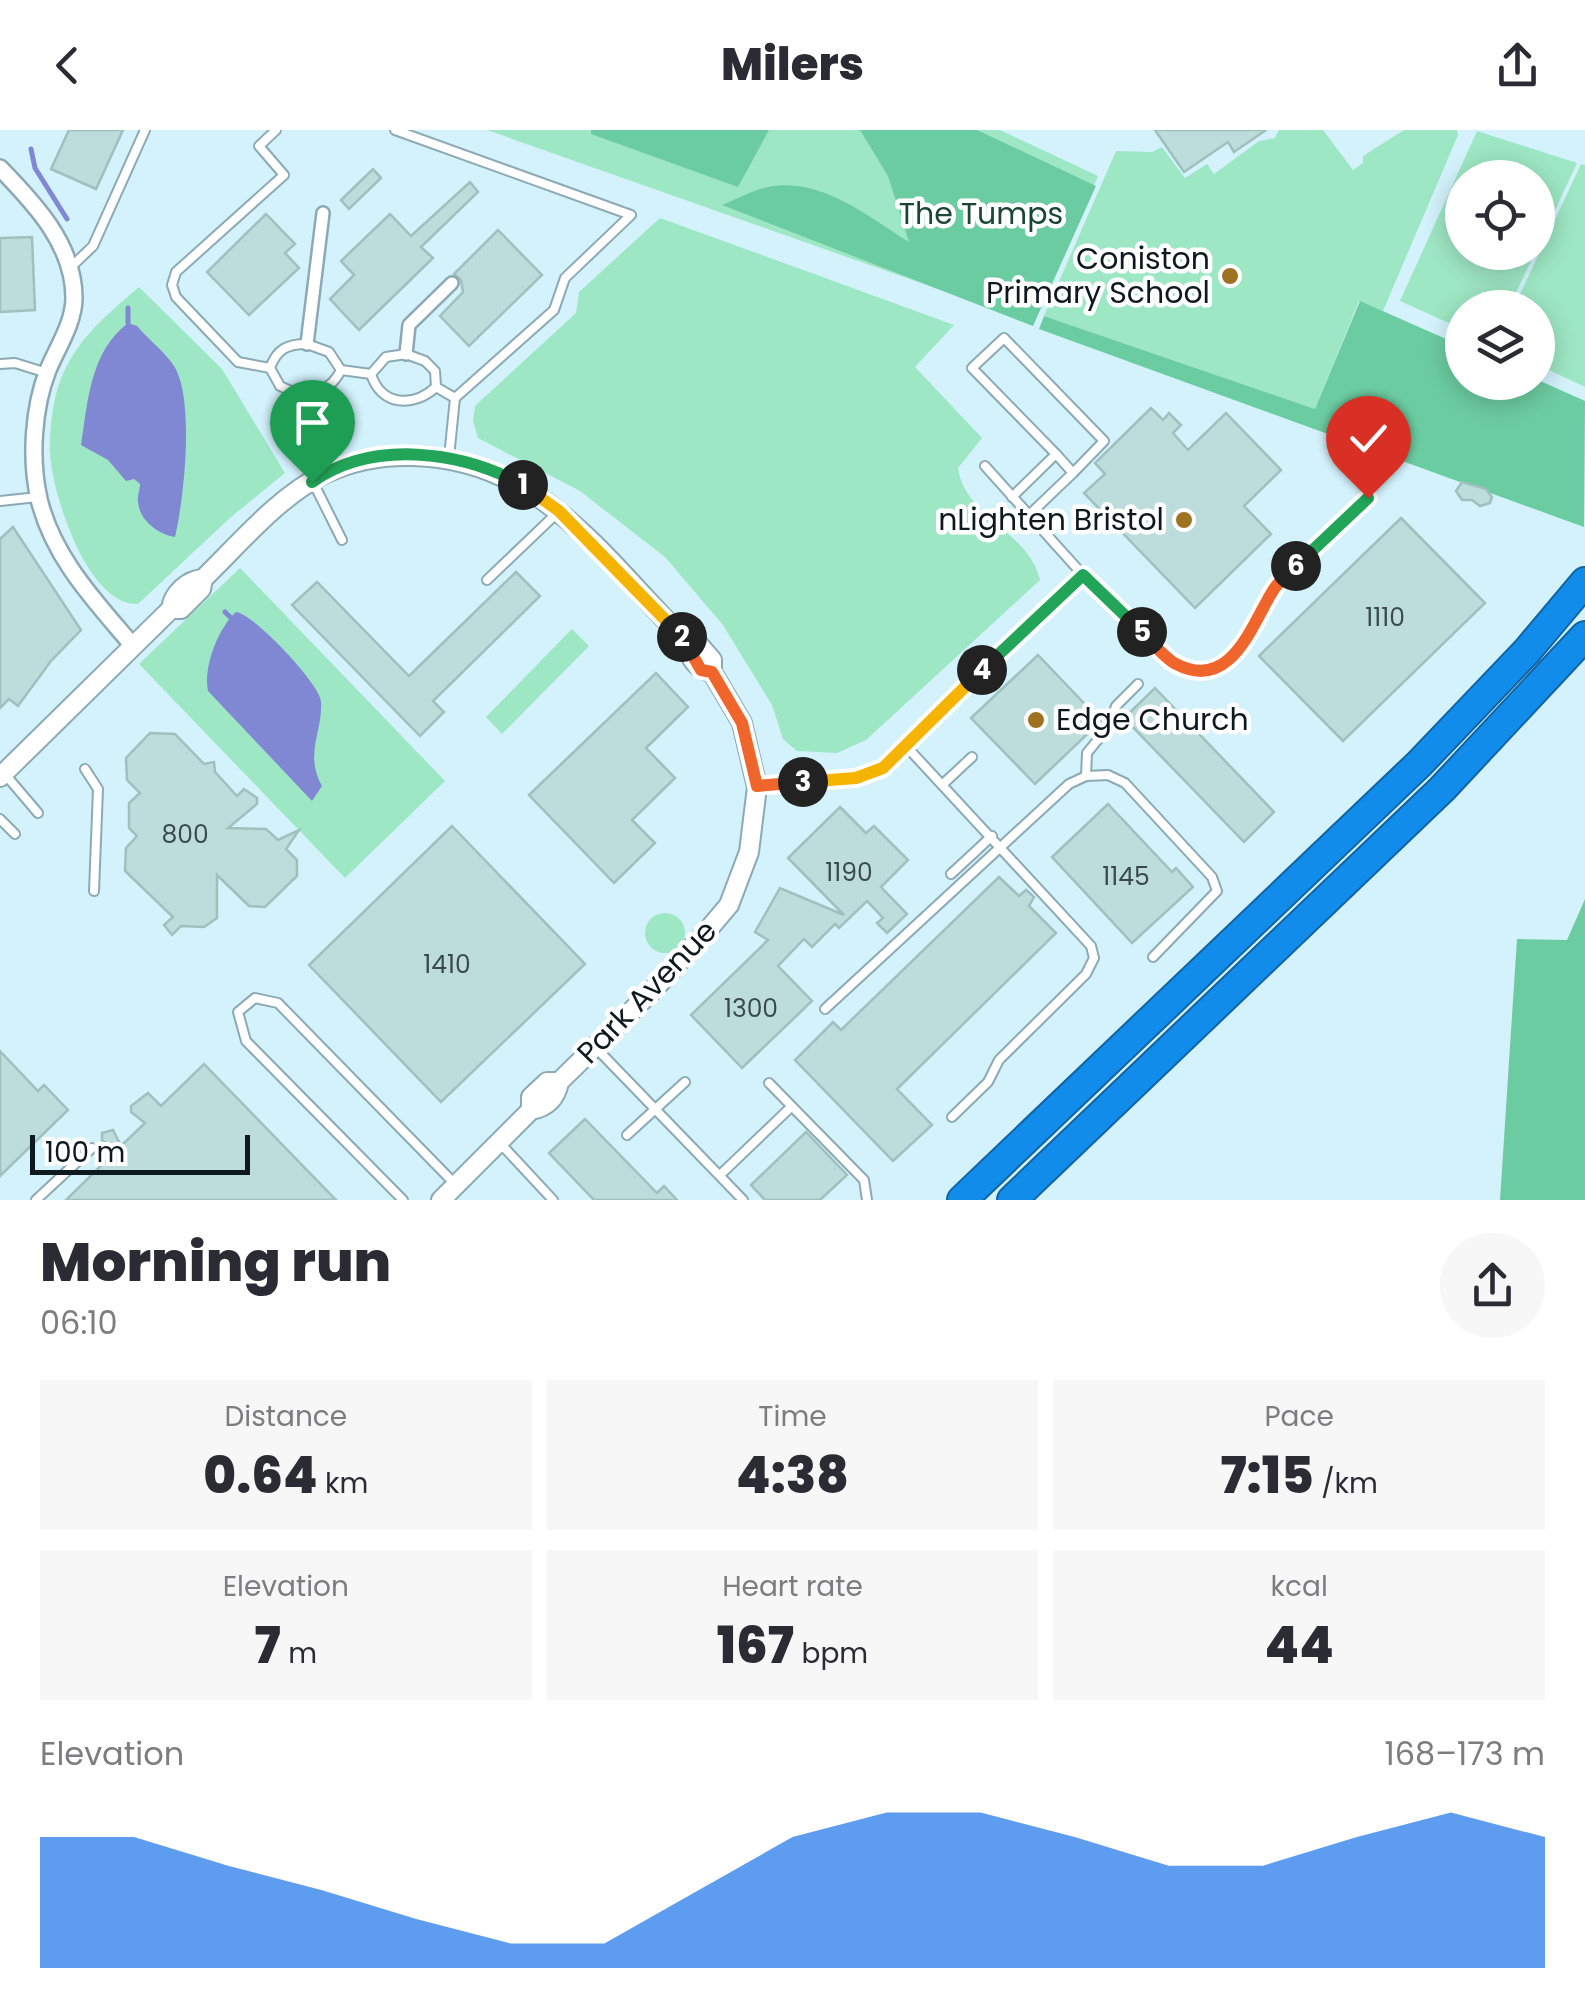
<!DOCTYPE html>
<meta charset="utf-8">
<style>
body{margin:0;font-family:Poppins,sans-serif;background:#f7f7f7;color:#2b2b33;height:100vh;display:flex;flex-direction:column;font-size:38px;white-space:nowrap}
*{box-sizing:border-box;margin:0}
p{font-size:32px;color:#7c7c81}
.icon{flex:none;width:55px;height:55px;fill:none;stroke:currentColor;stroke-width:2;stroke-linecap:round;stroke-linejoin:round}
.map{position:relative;height:1070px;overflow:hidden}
.side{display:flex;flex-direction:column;background:#fff;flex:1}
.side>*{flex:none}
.controls{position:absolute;left:1445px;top:30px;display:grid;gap:20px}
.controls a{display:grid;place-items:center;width:110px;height:110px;border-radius:50%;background:#fff;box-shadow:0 5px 25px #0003;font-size:50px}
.scale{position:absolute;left:30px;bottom:25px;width:220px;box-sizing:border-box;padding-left:10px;border:5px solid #0e191d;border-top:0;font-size:28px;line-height:35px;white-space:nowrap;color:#0e191d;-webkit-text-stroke:8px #fff;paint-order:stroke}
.pin{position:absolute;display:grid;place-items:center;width:85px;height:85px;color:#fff;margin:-102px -42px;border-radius:50% 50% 50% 0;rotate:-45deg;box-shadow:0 0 10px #0007}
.pin .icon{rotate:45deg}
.km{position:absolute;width:50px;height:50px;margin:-25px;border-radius:50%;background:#222;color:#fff;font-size:28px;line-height:50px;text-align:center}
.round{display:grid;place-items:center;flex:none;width:105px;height:105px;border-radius:52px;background:#f7f7f7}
.overview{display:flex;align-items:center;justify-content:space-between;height:170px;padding:0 40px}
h1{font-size:55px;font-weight:800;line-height:75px}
.stats{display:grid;grid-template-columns:repeat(3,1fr);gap:15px;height:170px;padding:10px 40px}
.stats div{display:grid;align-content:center;border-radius:0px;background:#f7f7f7;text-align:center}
.stats b{font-size:50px;font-weight:800}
.stats small{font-size:28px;font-weight:400}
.stats p{font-size:28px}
.chart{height:280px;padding:20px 40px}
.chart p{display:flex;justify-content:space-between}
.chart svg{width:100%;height:180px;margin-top:10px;fill:#1a73e8;opacity:.7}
header{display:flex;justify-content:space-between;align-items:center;height:130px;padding:0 40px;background:#fff;font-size:45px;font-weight:800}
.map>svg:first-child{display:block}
.green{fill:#9ee7c4}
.forest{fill:#6ccca1}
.water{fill:#8088d3}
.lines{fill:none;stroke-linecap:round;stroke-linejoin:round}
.stream{stroke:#8088d3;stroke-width:5}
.building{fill:#bcdddb;stroke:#a0c0be;stroke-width:2.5}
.service-casing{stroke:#8daab4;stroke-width:12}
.pedestrian-casing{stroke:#8daab4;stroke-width:16}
.minor-casing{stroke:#8daab4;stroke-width:20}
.tertiary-casing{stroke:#8daab4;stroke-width:22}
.motorway-casing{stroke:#1164a2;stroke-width:32}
.service{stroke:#fff;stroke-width:8}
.pedestrian{stroke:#fff;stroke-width:11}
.minor{stroke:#fff;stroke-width:15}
.tertiary{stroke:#fff;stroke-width:18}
.motorway{stroke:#128cea;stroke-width:28}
.split-1-casing{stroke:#fff;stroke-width:20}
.split-2-casing{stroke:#fff;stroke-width:20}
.split-3-casing{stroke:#fff;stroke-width:20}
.split-4-casing{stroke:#fff;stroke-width:20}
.split-5-casing{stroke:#fff;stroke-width:20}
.split-6-casing{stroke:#fff;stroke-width:20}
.split-7-casing{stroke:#fff;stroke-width:20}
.split-1{stroke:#22a559;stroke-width:12}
.split-2{stroke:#f5b400;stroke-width:12}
.split-3{stroke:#f0652b;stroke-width:12}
.split-4{stroke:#f5b400;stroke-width:12}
.split-5{stroke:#22a559;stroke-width:12}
.split-6{stroke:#f0652b;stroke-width:12}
.split-7{stroke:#22a559;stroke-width:12}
.poi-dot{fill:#9f7123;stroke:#fff;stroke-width:4}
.labels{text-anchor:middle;stroke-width:9;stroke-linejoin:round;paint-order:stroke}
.number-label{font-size:25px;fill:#3a4a4c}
.park-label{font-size:30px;fill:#1c4634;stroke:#fff}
.poi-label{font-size:30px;fill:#0e191d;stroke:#fff;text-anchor:end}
.street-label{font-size:30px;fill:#0e191d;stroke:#fff}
</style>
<header><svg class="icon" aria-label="back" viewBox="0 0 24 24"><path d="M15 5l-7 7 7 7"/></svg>Milers<svg class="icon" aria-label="share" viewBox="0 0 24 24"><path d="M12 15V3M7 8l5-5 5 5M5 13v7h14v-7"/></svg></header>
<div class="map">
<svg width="1585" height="1070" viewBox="0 0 1585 1070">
<rect width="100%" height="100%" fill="#d3f2fc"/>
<g class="green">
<path d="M487,0H1000L1098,46L1034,193Z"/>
<path d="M1279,0H1323L1353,40L1363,33V26L1404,0H1457L1458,5L1383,181L1359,171L1315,279L1044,186L1116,21L1152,22L1162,17L1185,48L1207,34L1214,44L1259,11L1275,8Z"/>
<path d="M1477,1L1577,33L1538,117V48H1462V122L1535,123L1509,177L1462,178V199L1400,171Z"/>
<path d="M1581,34L1585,35V257L1538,235V178L1514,177Z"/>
<path d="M660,88L954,195L915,237L982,308L958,338C964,386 1029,402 1040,450L866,610L837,623L797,621L783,609L772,575L723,495L665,427L580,361L478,308L473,291L475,276L576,183L579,162Z"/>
<path d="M139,157L222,239L285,343L231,387L138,474C88,476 53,366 50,325C49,306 52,275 58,257C73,212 104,187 139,157Z"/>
<path d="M240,438L445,651L345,748L139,534Z"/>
<path d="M572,499L589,516L502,604L486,587Z"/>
<circle cx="665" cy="803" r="20"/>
</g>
<g class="forest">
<path d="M591,0H769L738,57L591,4Z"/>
<path d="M860,0H977L1096,56L1033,196L722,75C738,69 756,58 773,56C824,49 869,87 909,112L888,46Z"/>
<path d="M1360,171L1462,216V252L1538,250L1585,271L1584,397L1039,199L1044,186L1315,279Z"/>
<path d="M1585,769V1070H1500L1517,809L1567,810Z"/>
</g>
<g class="water">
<path d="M128,193L137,196C148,209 165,222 174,236C195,269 184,369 175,407C159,405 139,390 138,372C137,366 140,360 140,354L134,349L126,351L108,330L81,315C88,271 90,222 128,193Z"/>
<path d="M236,482C254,484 319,553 321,571C323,603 304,623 322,656L312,671L208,561C203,538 218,498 236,482Z"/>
</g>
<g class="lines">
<g class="stream">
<path d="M31,19L35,38L67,89"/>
<path d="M128,193V178"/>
<path d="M225,482L230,487"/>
</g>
</g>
<g class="building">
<path d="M69,0H123L96,59L51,39Z"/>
<path d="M1155,0H1266L1234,22L1228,12L1184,42Z"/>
<path d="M373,39L381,48L349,79L341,70Z"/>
<path d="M470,52L478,62L421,117L433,128L359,200L330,169L354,145L341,131L390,84L411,106Z"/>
<path d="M266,84L295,114L285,123L299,138L249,185L207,142Z"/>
<path d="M498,100L542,145L469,216L440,186L463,162L461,150L454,144Z"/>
<path d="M32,107L35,180L0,182V108Z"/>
<path d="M1151,278L1163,290L1169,283L1181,295L1173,303L1188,320L1226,283L1281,340L1244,376L1271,404L1195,478L1084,363L1105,344L1095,333Z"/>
<path d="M1462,352L1486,359L1492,367L1490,373L1480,376L1472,370H1462L1456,361Z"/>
<path d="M1401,388L1485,473L1343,611L1259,526Z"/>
<path d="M13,397L81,500L51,531L18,576L9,569L0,578V409Z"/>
<path d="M516,442L540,466L433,571L444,582L420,606L292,475L317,452L409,546Z"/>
<path d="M1038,525L1101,591L1035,654L971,588Z"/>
<path d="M656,543L688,577L646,618L675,648L632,690L655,713L614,753L529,665Z"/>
<path d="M1155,558L1274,682L1244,712L1124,588Z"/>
<path d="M150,603L175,604L204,634L214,632L215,642L237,666L244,659L257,668V674L228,698L266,699L278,710L299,700L286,719L297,730V746L265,777L249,776L217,745V788L204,797L181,796L172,805L164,795L173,787L125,741L126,718L137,706L129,698V673L140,663L127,650L126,628Z"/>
<path d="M1108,674L1172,742L1176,738L1193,757L1132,813L1052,727Z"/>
<path d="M840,677L866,703L874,696L908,730L881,757L907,784L887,803L877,793L883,788L867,771L839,798L835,794L812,817L804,809L778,836L812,871L742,938L691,885L768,810L755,802L780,758L844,785L788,728Z"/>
<path d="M452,696L585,834L441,972L309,835Z"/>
<path d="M999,747L1019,766L1026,760L1034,767L1029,776L1056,803L897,959L932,995L893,1031L795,930L833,892L841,900Z"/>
<path d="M0,921L38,961L44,955L68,980L0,1046Z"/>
<path d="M204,934L336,1070H66L116,1021L102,1010V1003L113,1000L121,1016L145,993L131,982V976L148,963L161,976Z"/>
<path d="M585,989L657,1063L664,1056L677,1070H594L549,1023Z"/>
<path d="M806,1002L847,1045L820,1070H765L751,1055Z"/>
</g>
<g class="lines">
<g class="service-casing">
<g id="service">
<path d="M395,0L631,85L565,148L554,180L455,268"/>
<path d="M70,138L93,116L145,0"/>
<path d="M307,214L329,222L341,240C328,266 303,268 280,256L270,238C277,219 287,214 307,214Z"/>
<path d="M406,224L425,231L435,241L436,257C413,278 381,276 371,244L386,227Z"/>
<path d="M0,234L15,233L47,243"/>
<path d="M270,238L238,232L176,167L172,155L176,142L284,45L259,16L276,0"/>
<path d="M341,240L371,244"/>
<path d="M436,257L455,268L449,327"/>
<path d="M1056,324L972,238L1004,208L1104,311L1073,343"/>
<path d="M985,336L1083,445L1173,533L1194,541L1218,537L1250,508L1276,456L1368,368"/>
<path d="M313,352L342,410"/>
<path d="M1012,367L1056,324L1073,343L1029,385"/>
<path d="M0,371L38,367"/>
<path d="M487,450L556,384"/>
<path d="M969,525L983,539"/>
<path d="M906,616L1091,816L1094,828L1086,844L999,930L988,952L952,987"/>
<path d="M85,639L98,659L94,761"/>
<path d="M4,643L38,683"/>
<path d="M1086,646L1087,623L1109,596L1116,576L1138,554"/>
<path d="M942,655L972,627"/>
<path d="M758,656L856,648L883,638L1083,445"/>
<path d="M0,689L15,704"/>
<path d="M951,744L992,706"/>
<path d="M825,879L1069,654L1086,646L1108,645L1125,653L1212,747L1217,761L1153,827"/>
<path d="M597,919L743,1070"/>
<path d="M769,953L864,1050L867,1070"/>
<path d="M627,1005L685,952"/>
<path d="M500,1013L553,1070"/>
<path d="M720,1045L791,977"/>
<path d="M36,1070L92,1018"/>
<path d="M403,1070L246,911L238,882L255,868L278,873L454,1053"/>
</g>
</g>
<g class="pedestrian-casing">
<g id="pedestrian">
<path d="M307,214L323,83"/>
<path d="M406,224L409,195L452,153"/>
</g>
</g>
<g class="minor-casing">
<path id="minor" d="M0,38C35,74 74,115 74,168C74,193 57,218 48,240C33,278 30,329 39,369C53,428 96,472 133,516"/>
</g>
<g class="tertiary-casing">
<g id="tertiary">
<path d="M171,479H181L201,459L203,449C240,413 278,367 324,344C351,331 383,325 413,326C541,329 604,429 687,512L699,515L712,530V542L742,593L757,657L749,722L729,775L707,801L655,858L559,952C556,968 547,977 531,980L441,1070"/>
<path d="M687,512C689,528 696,539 712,542"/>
<path d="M0,647L171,479C173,463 188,450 203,449"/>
<path d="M531,980V967L547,952H559"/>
</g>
</g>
<g class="motorway-casing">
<g id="motorway">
<path d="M962,1070L1419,634L1527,521L1585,452"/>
<path d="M1012,1070L1442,659L1585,506"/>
</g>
</g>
<use href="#service" class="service"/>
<use href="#pedestrian" class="pedestrian"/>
<use href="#minor" class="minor"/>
<use href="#tertiary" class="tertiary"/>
<use href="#motorway" class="motorway"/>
</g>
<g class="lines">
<g class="split-1-casing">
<path id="split-1" d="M312,352C373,309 461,321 523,355"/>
</g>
<g class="split-2-casing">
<path id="split-2" d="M523,355L559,381L682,507"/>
</g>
<g class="split-3-casing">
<path id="split-3" d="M682,507L701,540L712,542L742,593L757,656L803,652"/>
</g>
<g class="split-4-casing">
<path id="split-4" d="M803,652L856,648L883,638L982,540"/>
</g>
<g class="split-5-casing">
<path id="split-5" d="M982,540L1083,445L1142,502"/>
</g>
<g class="split-6-casing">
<path id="split-6" d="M1142,502C1152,512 1164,528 1176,534C1232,563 1252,493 1274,459C1280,450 1289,443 1296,436"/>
</g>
<g class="split-7-casing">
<path id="split-7" d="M1296,436L1368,368"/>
</g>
<use href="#split-1" class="split-1"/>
<use href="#split-2" class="split-2"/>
<use href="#split-3" class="split-3"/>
<use href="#split-4" class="split-4"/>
<use href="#split-5" class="split-5"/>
<use href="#split-6" class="split-6"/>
<use href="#split-7" class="split-7"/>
</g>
<g class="poi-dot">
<circle cx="1230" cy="146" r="10"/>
<circle cx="1184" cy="390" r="10"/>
<circle cx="1036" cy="590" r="10"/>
</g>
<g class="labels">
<g class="number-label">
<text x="1385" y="496">1110</text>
<text x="185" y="713">800</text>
<text x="849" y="751">1190</text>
<text x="1126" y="755">1145</text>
<text x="447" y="843">1410</text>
<text x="751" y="887">1300</text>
</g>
<g class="park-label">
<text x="981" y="94">The Tumps</text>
</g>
<g class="poi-label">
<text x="1210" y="139">Coniston<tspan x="1210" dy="34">Primary School</tspan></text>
<text x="1164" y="400">nLighten Bristol</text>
<text x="1056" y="600" text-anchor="start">Edge Church</text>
</g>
<g class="street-label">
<text transform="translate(647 862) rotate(-46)" y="10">Park Avenue</text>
</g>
</g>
</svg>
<div class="controls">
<a><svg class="icon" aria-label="locate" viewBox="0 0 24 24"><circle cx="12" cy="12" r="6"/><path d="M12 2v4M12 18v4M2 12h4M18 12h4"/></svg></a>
<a><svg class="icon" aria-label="layers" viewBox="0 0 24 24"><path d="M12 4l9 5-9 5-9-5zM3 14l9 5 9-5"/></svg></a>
</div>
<div class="scale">100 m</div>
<div class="pin" style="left:312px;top:352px;background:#1e9e55"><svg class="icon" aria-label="arrive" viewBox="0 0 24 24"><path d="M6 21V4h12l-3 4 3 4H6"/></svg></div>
<div class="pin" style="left:1368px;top:368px;background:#d93025"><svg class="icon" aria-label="check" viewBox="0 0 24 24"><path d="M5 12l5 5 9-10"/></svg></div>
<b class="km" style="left:523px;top:355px">1</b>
<b class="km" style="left:682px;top:507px">2</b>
<b class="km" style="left:803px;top:652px">3</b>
<b class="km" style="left:982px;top:540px">4</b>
<b class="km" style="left:1142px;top:502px">5</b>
<b class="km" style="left:1296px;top:436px">6</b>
</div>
<section class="side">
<div class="overview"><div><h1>Morning run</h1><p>06:10</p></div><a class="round"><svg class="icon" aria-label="share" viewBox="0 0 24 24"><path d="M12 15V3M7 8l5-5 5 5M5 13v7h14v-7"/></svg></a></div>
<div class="stats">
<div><p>Distance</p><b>0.64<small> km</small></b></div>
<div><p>Time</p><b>4:38</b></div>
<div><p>Pace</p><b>7:15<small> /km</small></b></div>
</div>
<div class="stats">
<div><p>Elevation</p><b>7<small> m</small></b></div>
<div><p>Heart rate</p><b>167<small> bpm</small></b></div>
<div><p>kcal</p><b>44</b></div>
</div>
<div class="chart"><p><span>Elevation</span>168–173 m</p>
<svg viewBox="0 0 160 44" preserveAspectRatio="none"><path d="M0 44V12L10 12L20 19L30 25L40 32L50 38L60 38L70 25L80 12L90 6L100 6L110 12L120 19L130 19L140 12L150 6L160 12V44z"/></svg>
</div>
</section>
